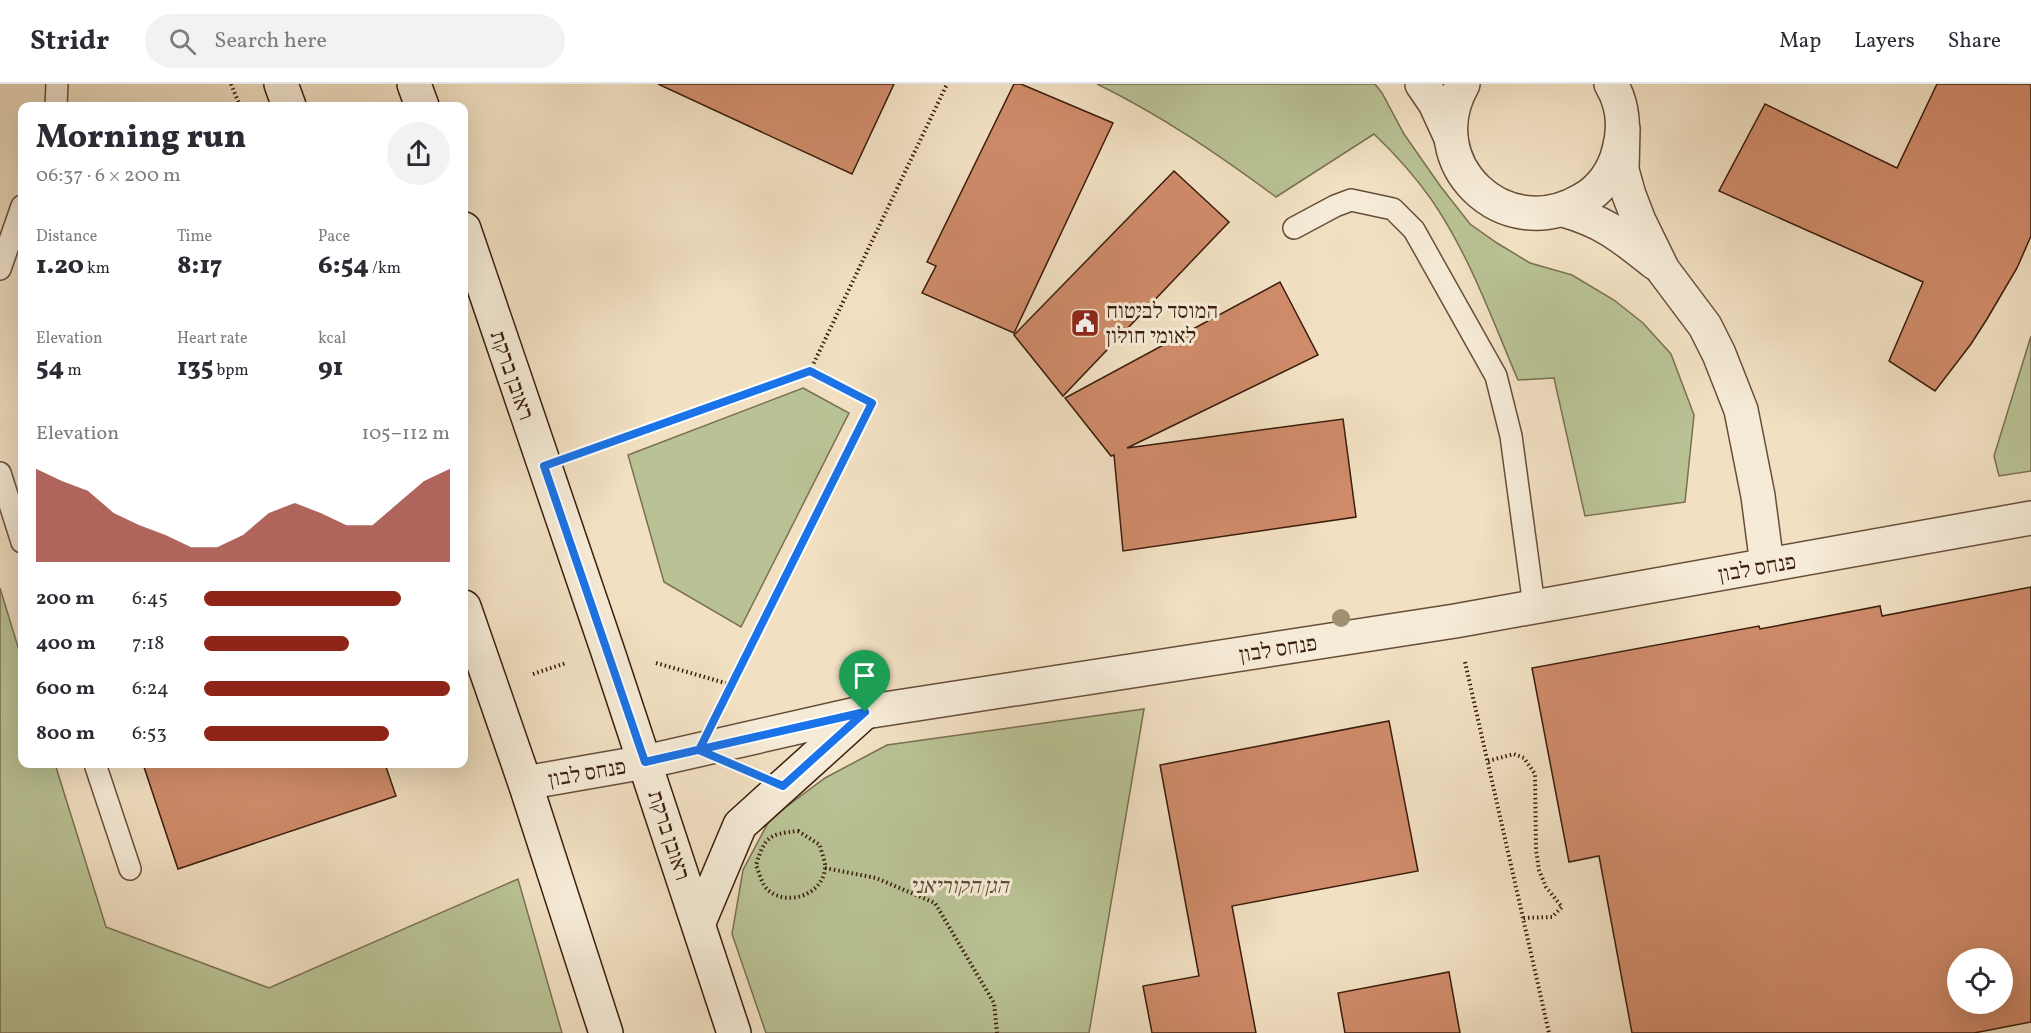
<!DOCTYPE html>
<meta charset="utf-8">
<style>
body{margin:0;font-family:Vollkorn,"Frank Ruhl Libre",serif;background:#f2f2f3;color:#2b2b33;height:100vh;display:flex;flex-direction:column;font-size:22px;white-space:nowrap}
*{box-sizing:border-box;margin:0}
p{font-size:20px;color:#7c7c81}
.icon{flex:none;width:33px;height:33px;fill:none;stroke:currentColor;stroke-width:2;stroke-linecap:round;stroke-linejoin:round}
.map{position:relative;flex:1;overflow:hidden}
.panel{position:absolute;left:18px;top:18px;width:450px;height:666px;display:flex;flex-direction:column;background:#fff;border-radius:12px;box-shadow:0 6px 24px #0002}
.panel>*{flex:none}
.tools{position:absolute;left:1947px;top:864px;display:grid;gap:12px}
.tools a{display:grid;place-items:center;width:66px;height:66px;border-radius:50%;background:#fff;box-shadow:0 6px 24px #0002;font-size:30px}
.pin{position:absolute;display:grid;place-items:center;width:51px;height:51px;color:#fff;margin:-62px -26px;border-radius:50% 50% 50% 0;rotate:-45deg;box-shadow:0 0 6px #0007}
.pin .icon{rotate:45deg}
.round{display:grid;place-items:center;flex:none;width:63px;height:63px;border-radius:32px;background:#f2f2f3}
.overview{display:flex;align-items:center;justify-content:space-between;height:102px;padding:0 18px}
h1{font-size:33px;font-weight:800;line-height:45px}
.metrics{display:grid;grid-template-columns:repeat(3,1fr);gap:9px;height:102px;padding:6px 18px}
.metrics div{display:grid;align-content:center}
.metrics b{font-size:26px;font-weight:800}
.metrics small{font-size:16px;font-weight:400}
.metrics p{font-size:16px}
.chart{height:168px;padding:12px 18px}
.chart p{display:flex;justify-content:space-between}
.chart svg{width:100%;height:108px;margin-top:6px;fill:#8f2418;opacity:.7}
ul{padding:0 18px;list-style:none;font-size:20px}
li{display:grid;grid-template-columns:96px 72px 1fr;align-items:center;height:45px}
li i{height:15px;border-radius:8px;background:#8f2418}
header{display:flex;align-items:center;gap:36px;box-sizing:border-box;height:84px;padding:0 30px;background:#fff;border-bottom:2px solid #e1e1e2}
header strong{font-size:28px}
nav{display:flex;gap:33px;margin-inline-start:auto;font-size:21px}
.search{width:420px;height:54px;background:#f2f2f3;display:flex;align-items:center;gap:15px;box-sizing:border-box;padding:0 21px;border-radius:33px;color:#7c7c81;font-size:22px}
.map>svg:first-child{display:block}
.green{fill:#b9c294;stroke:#7a7050;stroke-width:1.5}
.building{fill:#cf8b6a;stroke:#3a1d0c;stroke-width:1.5;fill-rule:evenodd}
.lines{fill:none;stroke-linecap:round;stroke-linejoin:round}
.lane-casing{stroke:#684e3a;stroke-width:24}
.street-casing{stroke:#684e3a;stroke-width:36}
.secondary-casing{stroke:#3a1d0c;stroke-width:36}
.path{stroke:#3a1d0c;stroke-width:4;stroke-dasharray:1.5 3;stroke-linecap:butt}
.lane{stroke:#f6ebd7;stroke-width:21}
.street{stroke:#f6ebd7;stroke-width:33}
.secondary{stroke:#f6ebd7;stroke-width:33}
.tree{fill:#a19074}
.route-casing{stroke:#fff;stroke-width:12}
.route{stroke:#1a73e8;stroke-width:8}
.labels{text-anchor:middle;stroke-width:6;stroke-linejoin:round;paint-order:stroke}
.poi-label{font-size:22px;fill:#3a1d0c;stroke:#f6ebd7;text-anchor:start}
.street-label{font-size:22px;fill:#3a1d0c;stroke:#f6ebd7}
.park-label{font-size:22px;font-style:italic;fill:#604f35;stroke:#f6ebd7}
</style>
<header>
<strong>Stridr</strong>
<div class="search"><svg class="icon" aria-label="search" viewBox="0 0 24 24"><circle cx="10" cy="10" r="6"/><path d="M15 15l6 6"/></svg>Search here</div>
<nav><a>Map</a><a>Layers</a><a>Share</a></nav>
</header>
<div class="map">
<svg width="2031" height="949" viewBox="0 0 2031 949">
<rect width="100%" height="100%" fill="#f1e0c2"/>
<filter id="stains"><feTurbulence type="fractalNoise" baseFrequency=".00333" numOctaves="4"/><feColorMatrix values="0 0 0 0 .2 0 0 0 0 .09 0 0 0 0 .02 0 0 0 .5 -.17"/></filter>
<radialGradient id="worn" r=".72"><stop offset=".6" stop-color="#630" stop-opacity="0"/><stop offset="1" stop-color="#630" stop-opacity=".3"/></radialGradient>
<g class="green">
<path d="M1097,0H1375L1382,9L1404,50L1441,103L1470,140L1497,159L1530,179L1572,191L1614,216L1643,239L1671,270L1694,331L1685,418L1585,432L1554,294L1518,296C1492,235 1469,170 1431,115C1414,91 1395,70 1374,50L1276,113C1219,71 1161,31 1097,0Z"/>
<path d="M2031,252V387L1999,392L1994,372Z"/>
<path d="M803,304L849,329L741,543L664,498L628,371Z"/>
<path d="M0,504L22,576V680H55L106,843L269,904L518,795L562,949H0Z"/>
<path d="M1144,625L1089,949H766L732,850L743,786L770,735L825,694L887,661Z"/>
</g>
<g class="building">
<path d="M658,0H894L852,90Z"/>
<path d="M1014,0H1021L1113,39L1014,249L922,209L936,182L927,178Z"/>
<path d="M1937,0H2031V152L2017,184L1987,235L1971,260L1935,307L1889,277L1923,198L1719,107L1765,20L1897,84Z"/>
<path d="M1174,87L1229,138L1063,312L1014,251Z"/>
<path d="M1280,198L1318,271L1127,364L1343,335L1356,433L1123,467L1114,371L1111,372L1065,314Z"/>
<path d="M2031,503V938L1974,949H1632L1599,772L1569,778L1532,584L1759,542L1760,545L1880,522L1882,532ZM1958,874H2002V920H1958Z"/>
<path d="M1389,637L1418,787L1232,822L1256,949H1152L1143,902L1199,892L1160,681Z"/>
<path d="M143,680H385L396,712L178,785Z"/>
<path d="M1449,888L1460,949H1345L1338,909Z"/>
</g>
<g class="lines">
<g class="lane-casing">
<g id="lane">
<path d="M56,22L57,0"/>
<path d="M1294,144L1335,122L1351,116L1393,125L1414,146L1496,292L1511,352L1534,522"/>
<path d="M0,185L22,122"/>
<path d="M0,389L22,458"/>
<path d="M95,680L130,785"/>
</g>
</g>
<g class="street-casing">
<g id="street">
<path d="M1422,0L1435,19L1451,54"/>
<path d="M1463,0C1418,79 1504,162 1582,116C1601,106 1614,87 1619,66C1625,44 1623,20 1611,0"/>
<path d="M1623,45L1622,86L1629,111L1639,137L1663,186L1705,242L1719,270L1741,326L1758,412L1767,481"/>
<path d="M1563,126C1605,138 1621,152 1655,179"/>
<path d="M525,699L645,678L865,628L1455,537L2031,434"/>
</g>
</g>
<g class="secondary-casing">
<g id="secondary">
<path d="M281,0L289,22"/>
<path d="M414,0L422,22"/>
<path d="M464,145L607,565L734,949"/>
<path d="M464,523L525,699L606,949"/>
<path d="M699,838L740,741L865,628"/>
</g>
</g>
<g class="path">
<path d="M231,0L240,22"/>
<path d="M585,368L810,287L947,0"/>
<path d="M1465,578L1549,949"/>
<path d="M656,579L732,601"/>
<path d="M533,590L566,579"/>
<path d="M724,617L872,319L810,287"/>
<path d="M1488,677L1514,670L1524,674L1535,690L1536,766L1539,786L1546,803L1562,823L1552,833L1523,834"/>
<path d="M798,747L820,761C821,768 826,778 825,784C823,811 787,823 768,806C762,801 759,788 756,781C765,753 768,750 798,747Z"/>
<path d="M825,784L876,794L935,819L994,919L997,949"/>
</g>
<use href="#lane" class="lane"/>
<use href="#street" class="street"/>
<use href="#secondary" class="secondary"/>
</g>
<circle class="tree" cx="1341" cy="534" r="9"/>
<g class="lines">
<g class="route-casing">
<path id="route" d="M865,628L645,678L544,382L810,287L872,319L699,666L783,702L865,628"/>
</g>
<use href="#route" class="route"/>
</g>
<defs>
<g id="civic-square" transform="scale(1.5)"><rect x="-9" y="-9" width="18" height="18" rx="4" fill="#8f2418" stroke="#f6ebd7"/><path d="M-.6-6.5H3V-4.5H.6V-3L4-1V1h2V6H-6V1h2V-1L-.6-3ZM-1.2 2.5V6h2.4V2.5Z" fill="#fff"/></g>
</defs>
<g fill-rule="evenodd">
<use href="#civic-square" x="1085" y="239"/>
</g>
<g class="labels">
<g class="poi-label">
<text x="1106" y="234">המוסד לביטוח<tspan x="1106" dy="25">לאומי חולון</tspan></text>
</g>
<g class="street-label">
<text transform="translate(513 291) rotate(71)" y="8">ראובן ברקת</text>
<text transform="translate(1757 483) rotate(-10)" y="8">פנחס לבון</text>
<text transform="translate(1278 564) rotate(-9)" y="8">פנחס לבון</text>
<text transform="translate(587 688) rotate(-10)" y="8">פנחס לבון</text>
<text transform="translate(670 751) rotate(72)" y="8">ראובן ברקת</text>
</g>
<g class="park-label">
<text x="959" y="809">הגן הקוריאני</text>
</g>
</g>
<rect width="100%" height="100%" filter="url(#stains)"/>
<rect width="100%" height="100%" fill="url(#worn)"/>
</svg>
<div class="tools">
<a><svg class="icon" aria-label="locate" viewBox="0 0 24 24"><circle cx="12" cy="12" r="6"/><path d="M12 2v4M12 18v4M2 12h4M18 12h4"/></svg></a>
</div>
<div class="pin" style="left:865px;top:628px;background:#1e9e55"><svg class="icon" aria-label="arrive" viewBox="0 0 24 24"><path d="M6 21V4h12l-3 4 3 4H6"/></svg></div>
<section class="panel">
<div class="overview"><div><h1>Morning run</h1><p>06:37 · 6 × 200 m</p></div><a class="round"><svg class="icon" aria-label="share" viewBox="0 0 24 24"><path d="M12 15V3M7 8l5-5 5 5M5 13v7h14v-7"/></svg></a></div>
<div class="metrics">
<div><p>Distance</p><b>1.20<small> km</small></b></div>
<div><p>Time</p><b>8:17</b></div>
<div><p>Pace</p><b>6:54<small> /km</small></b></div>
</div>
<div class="metrics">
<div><p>Elevation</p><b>54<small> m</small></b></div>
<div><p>Heart rate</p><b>135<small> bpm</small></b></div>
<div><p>kcal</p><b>91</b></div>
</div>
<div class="chart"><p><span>Elevation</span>105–112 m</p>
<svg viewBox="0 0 160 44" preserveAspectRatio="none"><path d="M0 44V6L10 11L20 15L30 24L40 29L50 33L60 38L70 38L80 33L90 24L100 20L110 24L120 29L130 29L140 20L150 11L160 6V44z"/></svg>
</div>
<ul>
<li><b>200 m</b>6:45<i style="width:80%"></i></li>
<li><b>400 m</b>7:18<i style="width:59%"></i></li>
<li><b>600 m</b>6:24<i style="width:100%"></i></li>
<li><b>800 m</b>6:53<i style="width:75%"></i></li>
</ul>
</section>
</div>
